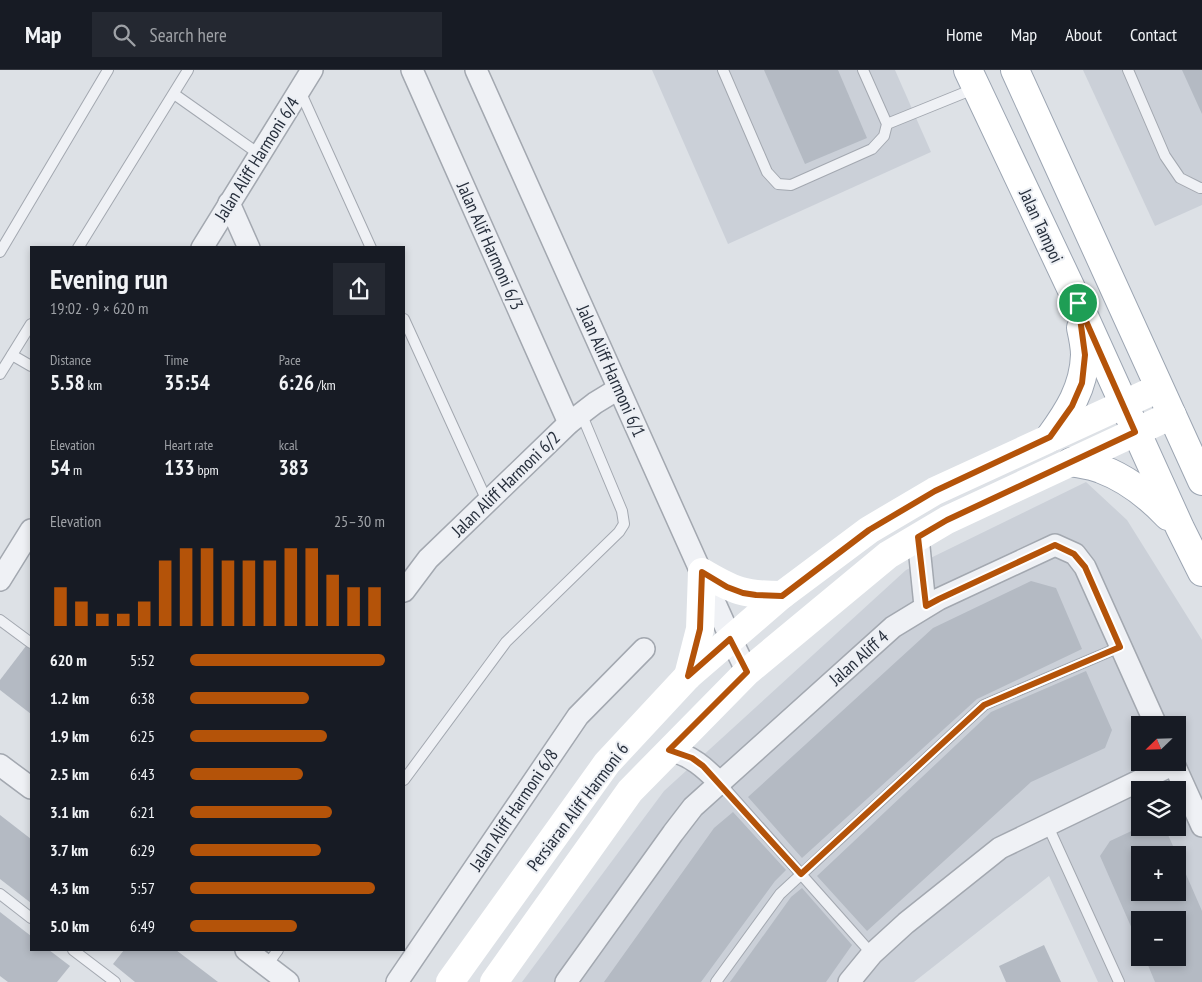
<!DOCTYPE html>
<meta charset="utf-8">
<style>
body{margin:0;font-family:"PT Sans Narrow",sans-serif;background:#242831;color:#f1f3f6;height:100vh;display:flex;flex-direction:column;font-size:19px;white-space:nowrap}
*{box-sizing:border-box;margin:0}
p{font-size:16px;color:#9ea1a6}
.icon{flex:none;width:28px;height:28px;fill:none;stroke:currentColor;stroke-width:2;stroke-linecap:round;stroke-linejoin:round}
.map{position:relative;flex:1;overflow:hidden}
.sheet{position:absolute;left:30px;top:176px;width:375px;height:705px;display:flex;flex-direction:column;background:#171b24;border-radius:0px;box-shadow:0 2px 8px #0003}
.sheet>*{flex:none}
.needle{width:32px;rotate:247deg}
.controls{position:absolute;left:1131px;top:646px;display:grid;gap:10px}
.controls a{display:grid;place-items:center;width:55px;height:55px;border-radius:0px;background:#171b24;box-shadow:0 2px 8px #0003;font-size:25px}
.pin{position:absolute;display:grid;place-items:center;width:42px;height:42px;color:#fff;margin:-21px;border:2px solid #fff;border-radius:50%;box-shadow:0 1px 5px #0007}
.round{display:grid;place-items:center;flex:none;width:52px;height:52px;border-radius:0px;background:#242831}
.summary{display:flex;align-items:center;justify-content:space-between;height:85px;padding:0 20px}
h1{font-size:28px;font-weight:800;line-height:38px}
.figures{display:grid;grid-template-columns:repeat(3,1fr);gap:8px;height:85px;padding:5px 20px}
.figures div{display:grid;align-content:center}
.figures b{font-size:21px;font-weight:800}
.figures small{font-size:14px;font-weight:400}
.figures p{font-size:14px}
.chart{height:140px;padding:10px 20px}
.chart p{display:flex;justify-content:space-between}
.chart svg{width:100%;height:90px;margin-top:5px;stroke:#b45309;stroke-width:6}
ul{padding:0 20px;list-style:none;font-size:16px}
li{display:grid;grid-template-columns:80px 60px 1fr;align-items:center;height:38px}
li i{height:12px;border-radius:6px;background:#b45309}
header{display:flex;align-items:center;gap:30px;box-sizing:border-box;height:70px;padding:0 25px;background:#171b24;border-bottom:1px solid #363941}
header strong{font-size:24px}
nav{display:flex;gap:28px;margin-inline-start:auto;font-size:18px}
.search{width:350px;height:45px;background:#242831;display:flex;align-items:center;gap:12px;box-sizing:border-box;padding:0 18px;border-radius:0px;color:#9ea1a6;font-size:19px}
.map>svg:first-child{display:block}
.built{fill:#cbd0d8;fill-rule:evenodd}
.building{fill:#b4bac3}
.lines{fill:none;stroke-linecap:round;stroke-linejoin:round}
.lane-casing{stroke:#a3a8b0;stroke-width:12}
.street-casing{stroke:#a3a8b0;stroke-width:24}
.primary-casing{stroke:#9ca5b2;stroke-width:30}
.lane{stroke:#eff1f5;stroke-width:10}
.street{stroke:#eff1f5;stroke-width:21}
.secondary{stroke:#fff;stroke-width:28}
.primary{stroke:#fff;stroke-width:28}
.route-casing{stroke:#fff;stroke-width:10}
.route{stroke:#b45309;stroke-width:6}
.labels{text-anchor:middle;stroke-width:4;stroke-linejoin:round;paint-order:stroke}
.street-label{font-size:18px;fill:#272f3c;stroke:#eceff4}
</style>
<header>
<strong>Map</strong>
<div class="search"><svg class="icon" aria-label="search" viewBox="0 0 24 24"><circle cx="10" cy="10" r="6"/><path d="M15 15l6 6"/></svg>Search here</div>
<nav><a>Home</a><a>Map</a><a>About</a><a>Contact</a></nav>
</header>
<div class="map">
<svg width="1202" height="912" viewBox="0 0 1202 912">
<rect width="100%" height="100%" fill="#dde1e6"/>
<g class="built">
<path d="M652,0H895L931,82L728,174Z"/>
<path d="M1083,0H1202V135L1155,156Z"/>
<path d="M1086,412L1127,450L1202,570V912H1098L1049,806L914,912H522L664,721L906,500ZM1140,655H1178V692H1140ZM1140,720H1178V758H1140ZM1140,785H1178V822H1140ZM1140,850H1178V888H1140Z"/>
</g>
<g class="building">
<path d="M764,0H838L867,68L805,94Z"/>
<path d="M1182,0H1202V44Z"/>
<path d="M1031,511L1056,518L1082,579L977,629L802,788L748,727L933,558Z"/>
<path d="M26,576L31,580V644L0,620V610Z"/>
<path d="M1086,601L1112,660L1105,678L1031,712L867,861L817,806L991,642Z"/>
<path d="M733,742L786,800L775,811L701,912H604L714,758Z"/>
<path d="M0,745L31,769V833L0,809Z"/>
<path d="M1140,757L1165,758L1177,785H1140V822H1178V786L1202,841V912H1155L1145,888H1178V850H1140V877L1100,786L1110,771Z"/>
<path d="M802,818L852,875L826,912H730L791,827Z"/>
<path d="M0,842L31,866V880H49L70,896L57,912H8L0,906Z"/>
<path d="M1044,875L1061,912H1006L999,896Z"/>
<path d="M124,880H176L218,912H135L113,894Z"/>
</g>
<g class="lines">
<g class="lane-casing">
<g id="lane">
<path d="M723,0L767,102L778,114L791,115L872,79L884,66L887,54L863,0"/>
<path d="M1128,0L1165,86L1180,108L1200,118H1202"/>
<path d="M300,21L371,178"/>
<path d="M174,24L259,84"/>
<path d="M887,54L976,18"/>
<path d="M78,178L188,0"/>
<path d="M0,182L108,0"/>
<path d="M404,249L487,431"/>
<path d="M12,285L31,296"/>
<path d="M0,304L31,254"/>
<path d="M0,550L31,573"/>
<path d="M404,710L506,572L619,462L624,454L622,441L581,343"/>
<path d="M721,714L872,884"/>
<path d="M1047,754L1119,912"/>
<path d="M0,824L31,848"/>
<path d="M73,880L115,912"/>
<path d="M267,895L278,880"/>
<path d="M716,912L780,824L984,635L1120,577"/>
</g>
</g>
<g class="street-casing">
<g id="street">
<path d="M412,0L569,353"/>
<path d="M476,0L731,569L747,602"/>
<path d="M229,133L249,178"/>
<path d="M202,178L312,0"/>
<path d="M918,467L925,536"/>
<path d="M0,510L31,460"/>
<path d="M404,521L428,489L569,353L595,333L618,319"/>
<path d="M669,680C691,685 705,698 721,714"/>
<path d="M1173,692L1202,756"/>
<path d="M0,695L31,718"/>
<path d="M246,880L288,912"/>
<path d="M397,912L578,646L644,579"/>
<path d="M566,912L673,763L693,737L893,557L939,529L1055,475L1075,484L1085,497L1156,655"/>
<path d="M849,912L872,884L906,853L1000,778L1174,694"/>
</g>
</g>
<g class="primary-casing">
<g id="primary">
<path d="M968,0L1078,233L1180,458L1202,502"/>
<path d="M1015,0L1202,411"/>
<path d="M1050,367C1068,342 1084,318 1085,285C1085,277 1083,267 1081,258"/>
<path d="M1071,392C1081,394 1092,395 1101,399C1128,409 1149,426 1168,446"/>
</g>
</g>
<use href="#lane" class="lane"/>
<use href="#street" class="street"/>
<g class="secondary">
<path d="M688,606L700,559L702,502C734,521 744,525 782,525"/>
<path d="M450,912L607,693L688,606L782,525L869,460L935,421L1159,318"/>
<path d="M494,912L630,721L747,602L888,485L947,450L1172,345"/>
</g>
<use href="#primary" class="primary"/>
</g>
<g class="lines">
<g class="route-casing">
<path id="route" d="M1078,233L1135,362L947,450L918,467L926,536L939,529L1055,475L1074,484L1085,497L1120,577L984,635L801,804L703,696L692,688L669,680L747,602L730,569L688,606L700,559L702,502L727,517L743,523L756,525L782,526L869,460L935,421L1050,367L1072,336L1082,313L1085,285Z"/>
</g>
<use href="#route" class="route"/>
</g>
<g class="labels">
<g class="street-label">
<text transform="translate(257 89) rotate(-58)" y="6">Jalan Aliff Harmoni 6/4</text>
<text transform="translate(1041 156) rotate(65)" y="6">Jalan Tampoi</text>
<text transform="translate(490 176) rotate(66)" y="6">Jalan Alif Harmoni 6/3</text>
<text transform="translate(611 301) rotate(66)" y="6">Jalan Aliff Harmoni 6/1</text>
<text transform="translate(506 414) rotate(-44)" y="6">Jalan Aliff Harmoni 6/2</text>
<text transform="translate(859 588) rotate(-42)" y="6">Jalan Aliff 4</text>
<text transform="translate(578 737) rotate(-53)" y="6">Persiaran Aliff Harmoni 6</text>
<text transform="translate(514 740) rotate(-56)" y="6">Jalan Aliff Harmoni 6/8</text>
</g>
</g>
</svg>
<div class="controls">
<a><svg class="needle" viewBox="-14 -14 28 28"><path d="M0-13l5 13h-10z" fill="#e53935"/><path d="M0 13l5-13h-10z" fill="#9ea1a6"/></svg></a>
<a><svg class="icon" aria-label="layers" viewBox="0 0 24 24"><path d="M12 4l9 5-9 5-9-5zM3 14l9 5 9-5"/></svg></a>
<a>+</a>
<a>−</a>
</div>
<div class="pin" style="left:1078px;top:233px;background:#1e9e55"><svg class="icon" aria-label="arrive" viewBox="0 0 24 24"><path d="M6 21V4h12l-3 4 3 4H6"/></svg></div>
<section class="sheet">
<div class="summary"><div><h1>Evening run</h1><p>19:02 · 9 × 620 m</p></div><a class="round"><svg class="icon" aria-label="share" viewBox="0 0 24 24"><path d="M12 15V3M7 8l5-5 5 5M5 13v7h14v-7"/></svg></a></div>
<div class="figures">
<div><p>Distance</p><b>5.58<small> km</small></b></div>
<div><p>Time</p><b>35:54</b></div>
<div><p>Pace</p><b>6:26<small> /km</small></b></div>
</div>
<div class="figures">
<div><p>Elevation</p><b>54<small> m</small></b></div>
<div><p>Heart rate</p><b>133<small> bpm</small></b></div>
<div><p>kcal</p><b>383</b></div>
</div>
<div class="chart"><p><span>Elevation</span>25–30 m</p>
<svg viewBox="0 0 160 44" preserveAspectRatio="none"><path d="M5 44V25M15 44V32M25 44V38M35 44V38M45 44V32M55 44V12M65 44V6M75 44V6M85 44V12M95 44V12M105 44V12M115 44V6M125 44V6M135 44V19M145 44V25M155 44V25"/></svg>
</div>
<ul>
<li><b>620 m</b>5:52<i style="width:100%"></i></li>
<li><b>1.2 km</b>6:38<i style="width:61%"></i></li>
<li><b>1.9 km</b>6:25<i style="width:70%"></i></li>
<li><b>2.5 km</b>6:43<i style="width:58%"></i></li>
<li><b>3.1 km</b>6:21<i style="width:73%"></i></li>
<li><b>3.7 km</b>6:29<i style="width:67%"></i></li>
<li><b>4.3 km</b>5:57<i style="width:95%"></i></li>
<li><b>5.0 km</b>6:49<i style="width:55%"></i></li>
</ul>
</section>
</div>
